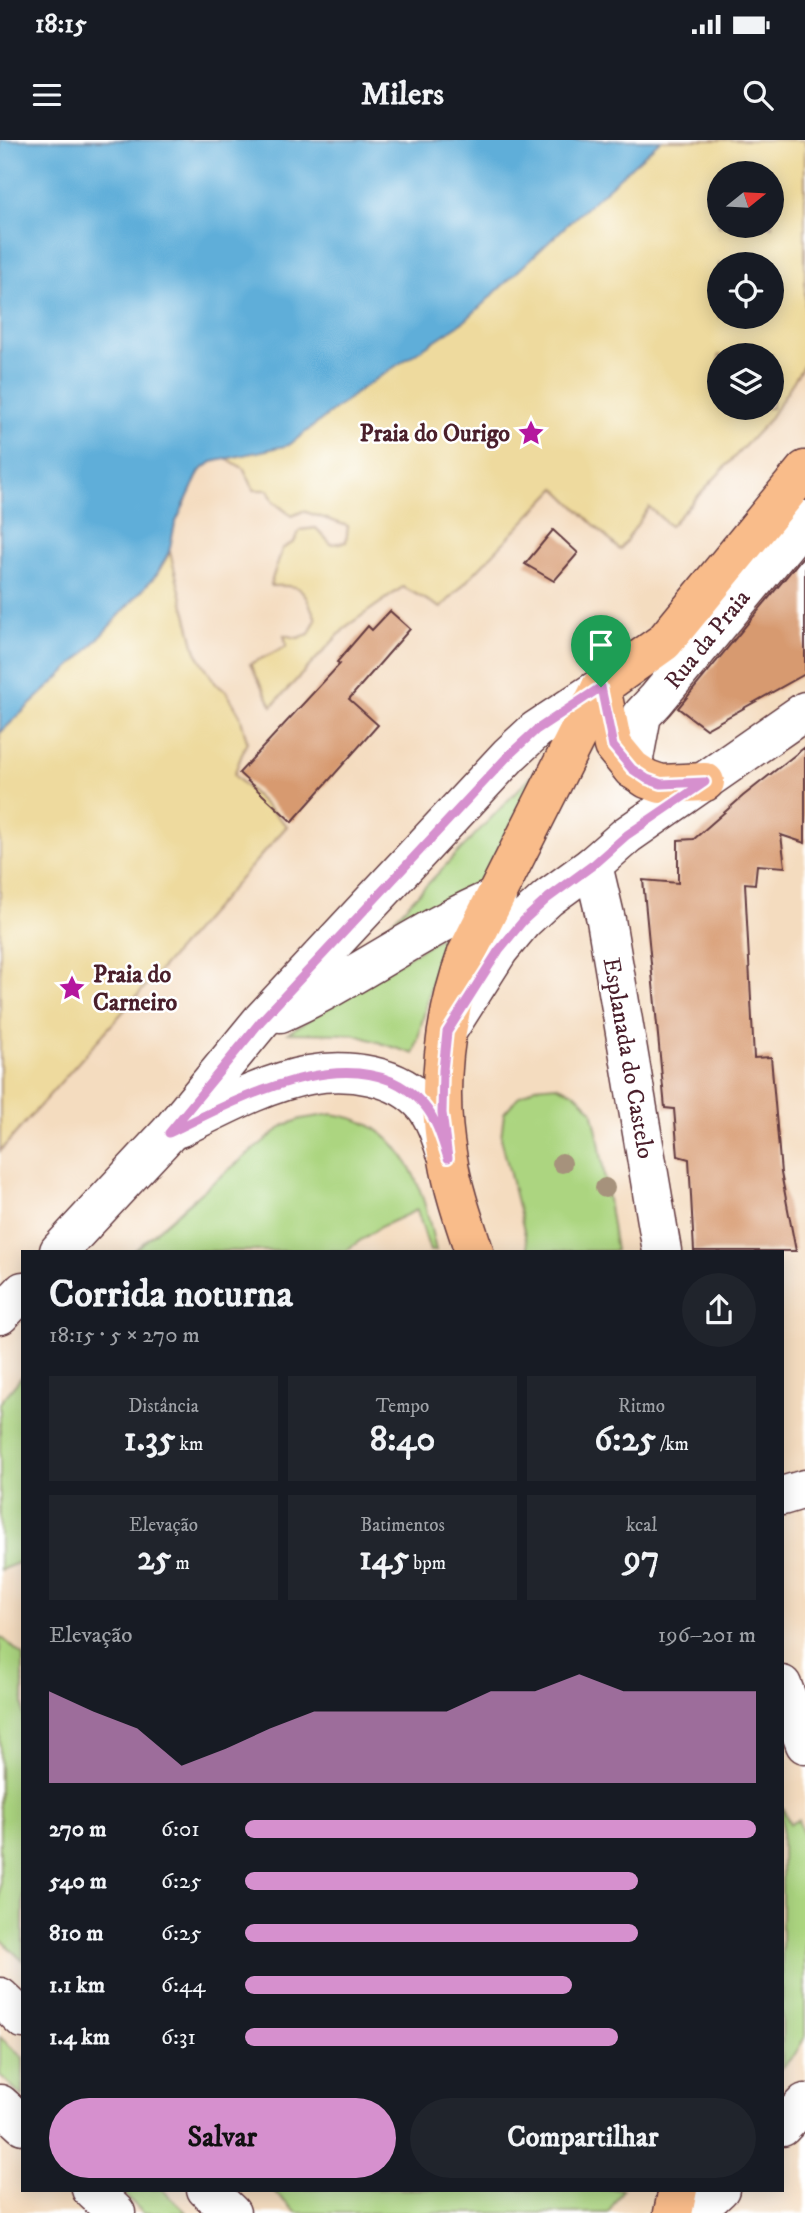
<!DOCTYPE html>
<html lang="pt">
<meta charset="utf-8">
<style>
body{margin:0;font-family:"IM FELL DW Pica",serif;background:#20242c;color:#f1f3f6;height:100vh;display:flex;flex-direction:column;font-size:26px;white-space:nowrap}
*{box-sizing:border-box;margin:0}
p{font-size:23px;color:#9ea1a6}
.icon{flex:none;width:38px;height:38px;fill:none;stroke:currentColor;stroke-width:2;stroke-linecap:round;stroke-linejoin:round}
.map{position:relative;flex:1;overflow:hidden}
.drawer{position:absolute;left:21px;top:1110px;width:763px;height:942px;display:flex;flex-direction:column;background:#171b24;border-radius:0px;box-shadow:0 4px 18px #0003}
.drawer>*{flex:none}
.needle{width:46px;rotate:72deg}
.tools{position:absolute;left:707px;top:21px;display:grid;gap:14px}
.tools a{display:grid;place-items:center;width:77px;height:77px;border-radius:50%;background:#171b24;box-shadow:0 4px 18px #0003;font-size:35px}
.pin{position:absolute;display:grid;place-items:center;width:60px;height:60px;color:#fff;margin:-72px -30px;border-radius:50% 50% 50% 0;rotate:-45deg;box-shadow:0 0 7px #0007}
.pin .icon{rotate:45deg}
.round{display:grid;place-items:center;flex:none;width:74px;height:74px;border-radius:37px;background:#20242c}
.head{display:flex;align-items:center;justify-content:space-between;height:119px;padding:0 28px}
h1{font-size:38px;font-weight:800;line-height:52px}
.figures{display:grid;grid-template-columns:repeat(3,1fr);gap:10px;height:119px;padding:7px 28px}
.figures div{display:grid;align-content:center;border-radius:0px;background:#20242c;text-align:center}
.figures b{font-size:35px;font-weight:800}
.figures small{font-size:19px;font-weight:400}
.figures p{font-size:19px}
.chart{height:196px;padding:14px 28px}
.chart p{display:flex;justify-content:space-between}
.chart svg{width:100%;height:126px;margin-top:7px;fill:#d690ce;opacity:.7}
.action{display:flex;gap:14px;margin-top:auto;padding:14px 28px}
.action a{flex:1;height:80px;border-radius:42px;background:#d690ce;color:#111;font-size:28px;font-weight:800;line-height:80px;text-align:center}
.action a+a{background:#20242c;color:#f1f3f6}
ul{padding:0 28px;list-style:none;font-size:23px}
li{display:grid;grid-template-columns:112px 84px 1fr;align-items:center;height:52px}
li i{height:18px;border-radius:9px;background:#d690ce}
.status{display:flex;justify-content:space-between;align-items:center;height:49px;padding:0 35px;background:#171b24;direction:ltr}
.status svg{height:19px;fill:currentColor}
header{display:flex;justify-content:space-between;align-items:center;height:91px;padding:0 28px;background:#171b24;font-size:32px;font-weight:800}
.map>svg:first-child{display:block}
.green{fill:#acd580;stroke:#7b7a56;stroke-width:2}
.sand{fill:#eeda9e;stroke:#9c7c64;stroke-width:2;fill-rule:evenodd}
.water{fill:#5eaed9;stroke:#546682;stroke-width:2}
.building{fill:#d79a6f}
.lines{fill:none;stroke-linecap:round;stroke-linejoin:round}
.minor-casing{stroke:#643b41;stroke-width:41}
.major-casing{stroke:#643b41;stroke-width:41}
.minor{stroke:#fff;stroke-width:38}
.major{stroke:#f9bc8a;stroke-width:38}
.tree{fill:#a6927b}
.route-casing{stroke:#fff;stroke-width:14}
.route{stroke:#d690ce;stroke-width:9}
.labels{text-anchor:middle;stroke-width:5;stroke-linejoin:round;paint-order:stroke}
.poi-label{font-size:24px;font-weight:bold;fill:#4a1f2b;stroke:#fff;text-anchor:end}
.street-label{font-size:24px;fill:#4a1f2b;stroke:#fff}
</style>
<div class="status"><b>18:15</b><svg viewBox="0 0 49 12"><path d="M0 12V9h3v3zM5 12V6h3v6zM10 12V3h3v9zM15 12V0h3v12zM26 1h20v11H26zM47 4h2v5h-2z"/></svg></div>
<header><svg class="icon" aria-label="menu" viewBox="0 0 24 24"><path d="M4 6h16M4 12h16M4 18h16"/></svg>Milers<svg class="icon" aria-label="search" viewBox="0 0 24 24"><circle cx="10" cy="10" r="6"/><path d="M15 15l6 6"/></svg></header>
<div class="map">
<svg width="805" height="2073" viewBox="0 0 805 2073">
<rect width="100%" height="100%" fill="#fff"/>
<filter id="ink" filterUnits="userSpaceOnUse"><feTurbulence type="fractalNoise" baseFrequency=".0143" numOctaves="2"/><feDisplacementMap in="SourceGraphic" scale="14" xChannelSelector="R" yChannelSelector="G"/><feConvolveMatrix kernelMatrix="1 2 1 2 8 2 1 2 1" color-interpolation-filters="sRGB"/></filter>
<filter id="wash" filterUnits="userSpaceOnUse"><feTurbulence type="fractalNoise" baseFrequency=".00686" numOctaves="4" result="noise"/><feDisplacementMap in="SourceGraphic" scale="28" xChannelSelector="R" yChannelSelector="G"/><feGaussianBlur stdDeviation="1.57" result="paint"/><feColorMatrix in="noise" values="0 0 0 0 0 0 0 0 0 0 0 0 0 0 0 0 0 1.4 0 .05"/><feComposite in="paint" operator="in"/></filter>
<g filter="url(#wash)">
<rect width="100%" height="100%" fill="#f4dcbf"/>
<g class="green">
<path d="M539,628L481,746L351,824Z"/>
<path d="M459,785L433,838L414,914L353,894L288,893Z"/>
<path d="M556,945L574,952L592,970L599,1001L616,1111H529L501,998L504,973L518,957L535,947Z"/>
<path d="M332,974C345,976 358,979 369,985C415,1010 426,1065 436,1111H430L417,1070L380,1087L345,1111H134L205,1049L283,986L301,979Z"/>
<path d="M23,1235V1421L0,1430V1263Z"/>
<path d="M0,1496L23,1516V1821L0,1799Z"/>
<path d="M782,1667L790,1684L798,1680L805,1700V1897L795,1914L782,1928Z"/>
<path d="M0,1897L23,1918V1957L0,1935Z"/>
<path d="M119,2049H162L187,2073H143Z"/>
<path d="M271,2049H623L608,2073H297Z"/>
</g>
<g class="sand">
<path d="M535,0H805V223L769,280L670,386L649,367L620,410L556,348L441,468L403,447L347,486L272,566L250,524L287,506L284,495L298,498L309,494L316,479C302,449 306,444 271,446C271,437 280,420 282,409L294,402L300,390L316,388L331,404L346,402L348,386L303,371L292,376L274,362L268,350H254L244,329L226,318ZM719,33H772V86H719ZM719,124H772V177H719ZM719,215H772V268H719Z"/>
<path d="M170,412L196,512L216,544L226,551L240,575L247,601L234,635L287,686L0,1011V593L84,514L157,434Z"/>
</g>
<path class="water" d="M0,0H661L568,84L466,180L361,249L289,305L212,322L200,331L175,384L169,412L157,434L84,514L0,593Z"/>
<g id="blocks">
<g class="building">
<path d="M553,390L578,413L554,441L525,424Z"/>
<path d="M805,414V534L706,589L678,568Z"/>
<path d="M390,471L410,489L349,559L378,585L292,682L239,633L340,524L337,522L368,486L372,490Z"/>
<path d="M805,607V703L781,695L785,727L757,725L755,744L745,743L754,918L771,917L781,1033L796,1111H694L689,1019L678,1016L674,969L665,968L643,740L678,743V700L694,699L743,656Z"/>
</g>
</g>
</g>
<g filter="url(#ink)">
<use href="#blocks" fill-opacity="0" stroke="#643b41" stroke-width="2"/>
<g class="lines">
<g class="minor-casing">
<g id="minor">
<path d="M632,629L642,575L656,560L805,380"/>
<path d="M593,725L606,780L662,1111"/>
<path d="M280,873C355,840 421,788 497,757"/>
<path d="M450,887L499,810L523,781L548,758L593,725L627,695L805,571"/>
<path d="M179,988C220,968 265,943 309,935C348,928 398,934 425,966C435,979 440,994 445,1010"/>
<path d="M59,1111L169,993L261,881L509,615L536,590L601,547"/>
<path d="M0,1175L23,1151"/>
<path d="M782,1356L805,1349"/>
<path d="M782,1545L805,1604"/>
<path d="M0,1857L23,1879"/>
<path d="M0,1964L23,1985"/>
<path d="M782,1987L805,1963"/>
<path d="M91,2049L116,2073"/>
<path d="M206,2049L231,2073"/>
<path d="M694,2073L720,2049"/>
</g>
</g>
<g class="major-casing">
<g id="major">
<path d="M601,547L613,606L632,629L647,639L661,644L705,642"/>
<path d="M474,1111C464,1081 453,1050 448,1019C435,951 444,877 467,813L601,547L664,502L805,330"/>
<path d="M673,2073L678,2049"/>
</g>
</g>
<use href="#minor" class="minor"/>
<use href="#major" class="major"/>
</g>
<g class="tree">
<circle cx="562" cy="1023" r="10"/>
<circle cx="605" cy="1048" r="10"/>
</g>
</g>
<g class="lines" filter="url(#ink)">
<g class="route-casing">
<path id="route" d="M601,547L613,606L632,629L647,639L661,644L705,642L627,695L593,725L548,758L523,781L499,810L447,892L443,930L442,973L448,1018C442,1000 437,980 424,965C360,892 236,960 169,993L261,881L509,615L536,590Z"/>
</g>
<use href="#route" class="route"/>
</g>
<defs>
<g id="sight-bare" transform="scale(2.1)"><path d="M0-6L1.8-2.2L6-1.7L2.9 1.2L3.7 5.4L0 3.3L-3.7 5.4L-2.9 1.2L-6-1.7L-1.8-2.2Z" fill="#b5179e" stroke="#fff" stroke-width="2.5" paint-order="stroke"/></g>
</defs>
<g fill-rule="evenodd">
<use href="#sight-bare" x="531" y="293"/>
<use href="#sight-bare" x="72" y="848"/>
</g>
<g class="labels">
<g class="poi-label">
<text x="510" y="301">Praia do Ourigo</text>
<text x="93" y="842" text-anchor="start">Praia do<tspan x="93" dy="28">Carneiro</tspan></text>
</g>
<g class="street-label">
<text transform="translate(707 499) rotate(-51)" y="8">Rua da Praia</text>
<text transform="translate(629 918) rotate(80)" y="8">Esplanada do Castelo</text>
</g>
</g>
</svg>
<div class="tools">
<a><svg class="needle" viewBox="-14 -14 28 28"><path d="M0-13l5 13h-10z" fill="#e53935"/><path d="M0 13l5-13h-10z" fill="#9ea1a6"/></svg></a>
<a><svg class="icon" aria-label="locate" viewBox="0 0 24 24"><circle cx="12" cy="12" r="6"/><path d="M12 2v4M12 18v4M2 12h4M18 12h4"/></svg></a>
<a><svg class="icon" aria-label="layers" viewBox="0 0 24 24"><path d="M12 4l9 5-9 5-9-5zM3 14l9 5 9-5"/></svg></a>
</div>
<div class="pin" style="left:601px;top:547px;background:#1e9e55"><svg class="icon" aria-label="arrive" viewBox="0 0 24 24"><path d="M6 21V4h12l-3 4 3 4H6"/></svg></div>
<section class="drawer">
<div class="head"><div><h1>Corrida noturna</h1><p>18:15 · 5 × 270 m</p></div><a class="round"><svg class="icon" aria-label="share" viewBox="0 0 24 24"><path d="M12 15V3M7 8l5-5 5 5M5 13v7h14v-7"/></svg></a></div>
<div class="figures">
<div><p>Distância</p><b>1.35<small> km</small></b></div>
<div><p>Tempo</p><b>8:40</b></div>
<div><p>Ritmo</p><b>6:25<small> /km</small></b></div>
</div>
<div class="figures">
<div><p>Elevação</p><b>25<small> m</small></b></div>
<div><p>Batimentos</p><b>145<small> bpm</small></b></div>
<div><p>kcal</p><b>97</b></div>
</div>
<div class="chart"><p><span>Elevação</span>196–201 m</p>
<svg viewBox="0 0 160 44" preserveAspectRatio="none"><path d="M0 44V12L10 19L20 25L30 38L40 32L50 25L60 19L70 19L80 19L90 19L100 12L110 12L120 6L130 12L140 12L150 12L160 12V44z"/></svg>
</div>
<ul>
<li><b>270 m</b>6:01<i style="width:100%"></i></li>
<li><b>540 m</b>6:25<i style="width:77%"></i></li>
<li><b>810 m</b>6:25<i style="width:77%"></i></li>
<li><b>1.1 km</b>6:44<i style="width:64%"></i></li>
<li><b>1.4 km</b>6:31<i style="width:73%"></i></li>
</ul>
<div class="action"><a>Salvar</a><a>Compartilhar</a></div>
</section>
</div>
